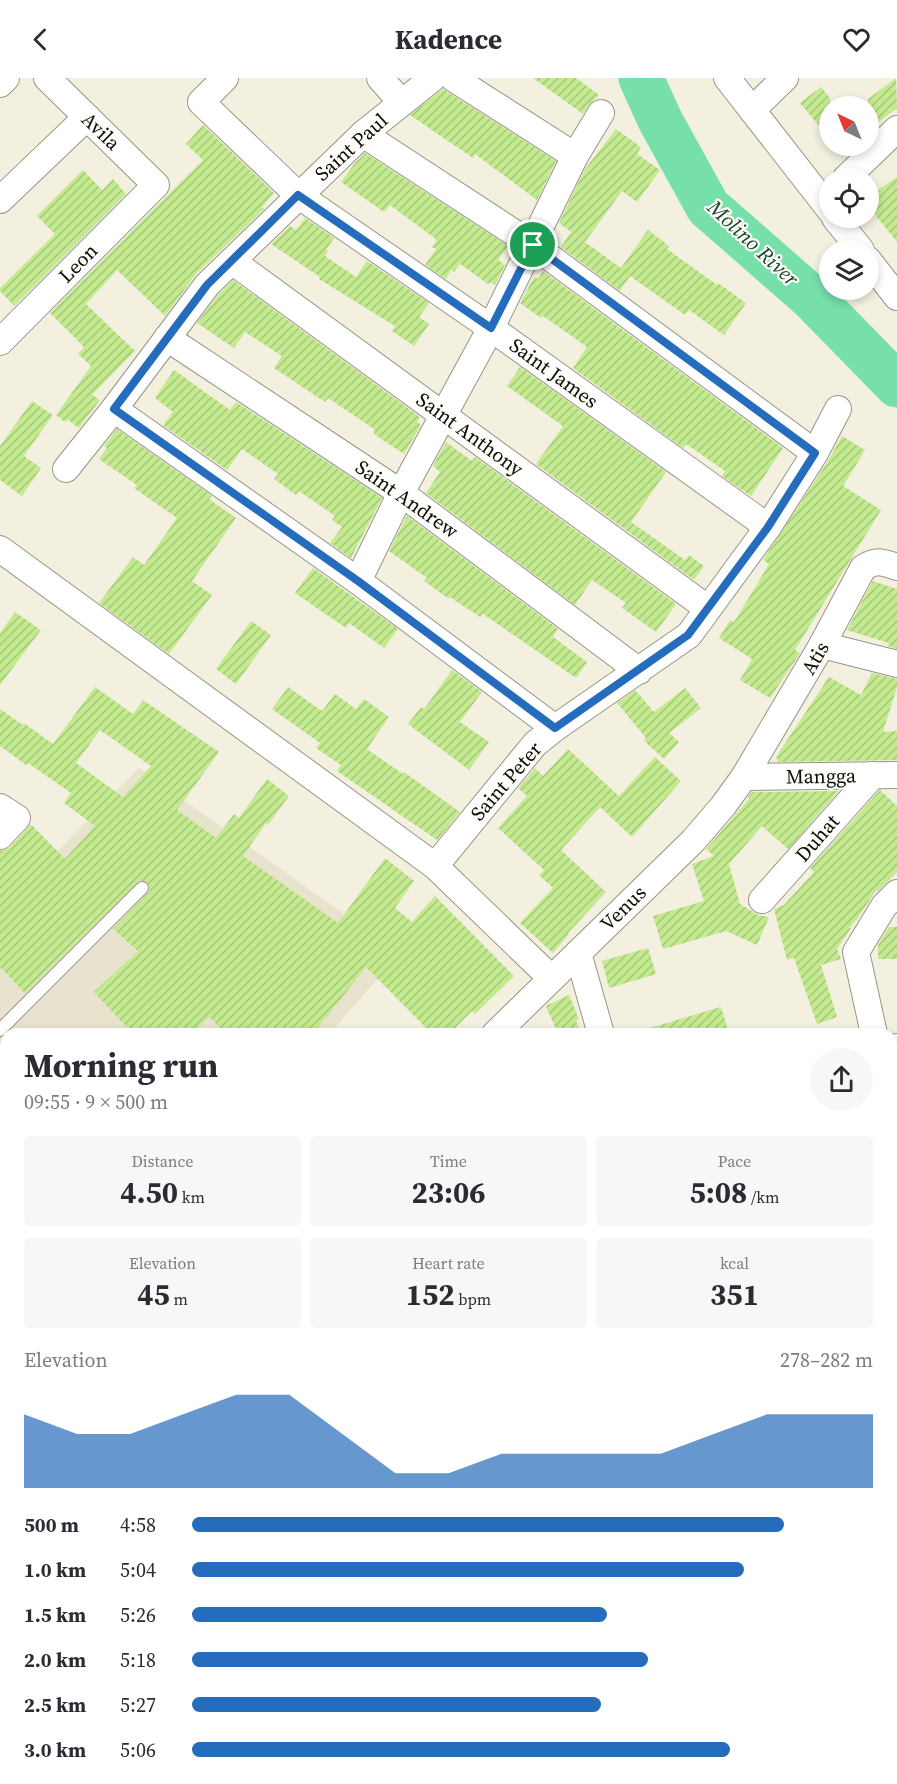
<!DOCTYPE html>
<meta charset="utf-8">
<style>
body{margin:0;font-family:"Source Serif 4",serif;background:#f7f7f7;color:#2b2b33;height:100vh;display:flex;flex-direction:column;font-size:22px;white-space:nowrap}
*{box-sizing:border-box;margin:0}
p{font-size:20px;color:#7c7c81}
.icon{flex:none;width:33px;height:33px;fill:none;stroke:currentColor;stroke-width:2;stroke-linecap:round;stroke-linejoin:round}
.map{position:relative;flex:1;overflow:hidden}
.sheet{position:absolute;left:0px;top:950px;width:897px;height:758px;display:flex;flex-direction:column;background:#fff;border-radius:18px 18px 0 0;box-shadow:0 3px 9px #0003}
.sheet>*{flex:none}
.needle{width:39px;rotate:317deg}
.controls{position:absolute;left:819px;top:18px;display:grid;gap:12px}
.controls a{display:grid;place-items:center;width:60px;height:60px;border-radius:50%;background:#fff;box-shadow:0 3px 9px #0003;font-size:30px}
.pin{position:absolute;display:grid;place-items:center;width:51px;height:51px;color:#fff;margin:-26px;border:3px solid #fff;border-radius:50%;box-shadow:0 2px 6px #0007}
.round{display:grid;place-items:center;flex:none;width:63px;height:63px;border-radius:32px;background:#f7f7f7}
.headline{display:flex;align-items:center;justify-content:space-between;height:102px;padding:0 24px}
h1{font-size:33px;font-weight:700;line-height:45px}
.metrics{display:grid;grid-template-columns:repeat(3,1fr);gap:9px;height:102px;padding:6px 24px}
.metrics div{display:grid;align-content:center;border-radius:6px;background:#f7f7f7;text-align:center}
.metrics b{font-size:30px;font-weight:700}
.metrics small{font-size:16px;font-weight:400}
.metrics p{font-size:16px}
.chart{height:168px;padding:12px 24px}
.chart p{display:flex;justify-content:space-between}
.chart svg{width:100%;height:108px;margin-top:6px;fill:#266cbc;opacity:.7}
ul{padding:0 24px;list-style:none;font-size:20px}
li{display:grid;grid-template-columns:96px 72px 1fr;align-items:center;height:45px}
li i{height:15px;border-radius:8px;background:#266cbc}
header{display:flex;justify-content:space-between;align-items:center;height:78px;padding:0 24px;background:#fff;font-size:27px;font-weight:700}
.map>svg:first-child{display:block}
.built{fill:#e8e3cc}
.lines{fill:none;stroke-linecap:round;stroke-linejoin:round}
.river{stroke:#77dfa9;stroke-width:45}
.building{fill:url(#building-hatch);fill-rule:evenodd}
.lane-casing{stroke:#989586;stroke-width:14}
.street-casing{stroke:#989586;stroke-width:28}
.secondary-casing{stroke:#989586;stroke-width:35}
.lane{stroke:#fff;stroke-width:12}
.street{stroke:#fff;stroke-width:26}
.secondary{stroke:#fff;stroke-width:33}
.route-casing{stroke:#fff;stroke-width:12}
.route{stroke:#266cbc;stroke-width:8}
.labels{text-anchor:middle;stroke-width:4.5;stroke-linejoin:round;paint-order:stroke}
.street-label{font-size:20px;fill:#0c0b07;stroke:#fefdf7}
.water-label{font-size:21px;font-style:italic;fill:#1a4530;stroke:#fefdf7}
</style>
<header><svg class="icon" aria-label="back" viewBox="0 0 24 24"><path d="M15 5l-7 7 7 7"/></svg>Kadence<svg class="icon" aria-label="heart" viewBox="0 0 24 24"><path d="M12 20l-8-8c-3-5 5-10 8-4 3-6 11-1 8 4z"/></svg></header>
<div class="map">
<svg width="897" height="1706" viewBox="0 0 897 1706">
<defs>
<pattern id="building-hatch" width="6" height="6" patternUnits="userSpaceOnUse" patternTransform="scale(1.5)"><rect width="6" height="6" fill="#c3ea8f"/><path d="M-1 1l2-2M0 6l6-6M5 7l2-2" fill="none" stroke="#a6c77a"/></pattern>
</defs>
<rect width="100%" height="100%" fill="#f4f0e0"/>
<path class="built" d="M139,690L400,876L330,955L6,956V1317L0,1324V832Z"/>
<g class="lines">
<path class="river" d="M641,0L660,42L708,129L812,220L897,307"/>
</g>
<g class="building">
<path d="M533,0H576L599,17L589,27L583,36Z"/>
<path d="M896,0L897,30L868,52V21Z"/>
<path d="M821,9L830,20V61L800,25Z"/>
<path d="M443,11L556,83L537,122L475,76L473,80L410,37Z"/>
<path d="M203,47L274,115L262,129L264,131L196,196L165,238L117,192L86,226L135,273L92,317L100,322L79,350L68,342L65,344L56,337L91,288L78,276L84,269L50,235L203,82L186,66Z"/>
<path d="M616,51L641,69L637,76L660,92L637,124L622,113L585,164L559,145L585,91Z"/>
<path d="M365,75L508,168L498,182L505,187L495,207L490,204L488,206L460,186L454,194L451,192L446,201L425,187L436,171L432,169L437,162L390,127L384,134L341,104L355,85Z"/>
<path d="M83,92L102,112L113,101L126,116L14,228L0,213V210L55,156L37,138Z"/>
<path d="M897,99V164L868,128V119Z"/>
<path d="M305,140L334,160L326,172L328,173L325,178L356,199L367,183L429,225L419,239L429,246L414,268L392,253L395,248L319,201L320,199L271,166L290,148L296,152Z"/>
<path d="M648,152L669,168L667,171L717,207L718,205L746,225L724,257L689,232L685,237L630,198L620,213L561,169L571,154L621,190Z"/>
<path d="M543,193L783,370L751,418L722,398L725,393L686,366L683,370L573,290L587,269L543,238L541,240L520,225L534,199L538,201Z"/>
<path d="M233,202L420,339L417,344L421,347L404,376L374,356V351L328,320L325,324L274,290L282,278L245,254L234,270L197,245L218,217Z"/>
<path d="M520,289L666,394L631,444L685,482L689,477L704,488L694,502L536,386L563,348L507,308Z"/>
<path d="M174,292L230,332L236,324L382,420L351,480L330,465L342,449L332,442L335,438L299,413L296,417L274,401L278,396L242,371L227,392L163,347L173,334L155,320Z"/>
<path d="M32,323L53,337L24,378L41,390L22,418L0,402V368Z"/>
<path d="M117,351L212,418L209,421L236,440L192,503L212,517L169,576L99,525L133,479L144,487L177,440L134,410L137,407L99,381L107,370L104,368Z"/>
<path d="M842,358L865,372L843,408L881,432L795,572L800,575L770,620L740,602L752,581L719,560L730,542L734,544L759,503L769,486L763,482L828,383Z"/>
<path d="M446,364L472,383L475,379L676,526L656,554L622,530L626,525L592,502L575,527L426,415L440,394L433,388Z"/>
<path d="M407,438L558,551L553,559L587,584L576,600L483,536L480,539L450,519L449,521L424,503L427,500L389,473Z"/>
<path d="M313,490L398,551L384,570L349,545L346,550L295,515Z"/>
<path d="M873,503L897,511V571L888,568L889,565L847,552Z"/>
<path d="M15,534L41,552L0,607V555Z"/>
<path d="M251,543L271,557L236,606L216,591Z"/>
<path d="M452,592L482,614L460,644L489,664L469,692L408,646L421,629L424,631Z"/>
<path d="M872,595L897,601V609L883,654L897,653V682L777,684L778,682L776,679L829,599L861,617Z"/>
<path d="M95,609L133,636L143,622L219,674L177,732L216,760L234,736L239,740L267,701L289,718L268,747L266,745L243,778L338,845L385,780L414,803L395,830L412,844L435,818L514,898L475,936L472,933L449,956H432L366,889L313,956H227L209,939L191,956H133L94,914L138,873L113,851L150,813L148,805L140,802L25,915L0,889V773L10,769L30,747H32L65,781L95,748L64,725L71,715L28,685L26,687L0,668V631L23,647L24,645L53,666ZM100,652L151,688L123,719L76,685Z"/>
<path d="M288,609L322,633L335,616L356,631L364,621L389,639L367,671L403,696L404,694L460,734L437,762L337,693L341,687L316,670L320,665L272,631Z"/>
<path d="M685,610L701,630L669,655L679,664L664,681L644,663L646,660L617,625L635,612L654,634Z"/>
<path d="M568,671L619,718L655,679L681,703L632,759L600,729L561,772L606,814L568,855L569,856L553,875L520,845L553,810L539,797L544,792L498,750L527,718L518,710L535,690L543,698Z"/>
<path d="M880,712L897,728V794L877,814V811L857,841L849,850H851L837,871L841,881L821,887L837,939L817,946L794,880L787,882L774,831L784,827L814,794L810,790Z"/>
<path d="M839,713L788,771L762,748L729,786L740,826L758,837L769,839L757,867L726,853L663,871L653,838L704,823L692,786L714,778L706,771L749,721L748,719L752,714Z"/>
<path d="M889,849H897V881H878V867Z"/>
<path d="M648,870L656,896L609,910L602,883Z"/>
<path d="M569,917L579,941L576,943L582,956H558L546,928Z"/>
<path d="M721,929L728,952L715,956H651L650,950Z"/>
</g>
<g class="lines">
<g class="lane-casing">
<path id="lane" d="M0,952L142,810"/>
</g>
<g class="street-casing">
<g id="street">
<path d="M225,0L201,24L298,117L491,250L768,449"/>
<path d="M380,0L401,24"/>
<path d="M453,0L575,78"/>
<path d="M727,0L830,132"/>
<path d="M0,6L6,0"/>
<path d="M752,32L785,0"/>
<path d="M363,56L533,167L815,375"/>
<path d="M846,100L897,51"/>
<path d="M0,122L87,39"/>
<path d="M835,140L861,172"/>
<path d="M868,182L897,219"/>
<path d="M232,183L707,530"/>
<path d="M167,260L401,415L639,593"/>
<path d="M0,264L156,107L47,0"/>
<path d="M114,331L358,503L555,650"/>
<path d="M66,391L114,331L207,207L363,56L433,0"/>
<path d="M0,471L435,788L551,900"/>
<path d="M358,503L401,415L491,250L575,78L601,35"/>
<path d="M822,567L897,586"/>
<path d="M744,699L897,697"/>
<path d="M0,729L17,740L0,758"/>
<path d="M435,788L535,666L555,650L689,557L768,449L815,375L838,331"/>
<path d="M762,822L873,697"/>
<path d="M578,875L601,956"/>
<path d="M495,956L693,763L723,728L744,699L822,567L863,490C877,481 882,484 897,489"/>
<path d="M874,956L856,874L884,828L897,815"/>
<path d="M891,970L897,969"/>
<path d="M891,1066L897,1089"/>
<path d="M891,1368L897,1375"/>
<path d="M0,1431L6,1425"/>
<path d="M891,1581L897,1588"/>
<path d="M19,1701L24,1706"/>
<path d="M414,1701L418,1706"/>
<path d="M813,1701L817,1706"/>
<path d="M461,1706L467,1701"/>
<path d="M740,1706L745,1701"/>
</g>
</g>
<g class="secondary-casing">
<g id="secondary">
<path d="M0,1477L6,1482"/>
<path d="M273,1701L278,1706"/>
</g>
</g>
<use href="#lane" class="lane"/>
<use href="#street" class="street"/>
<use href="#secondary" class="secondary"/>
</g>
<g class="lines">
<g class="route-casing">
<path id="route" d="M298,117L491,250L533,167L815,375L768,449L688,557L555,650L358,503L114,331L207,207Z"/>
</g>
<use href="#route" class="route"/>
</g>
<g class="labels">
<g class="street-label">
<text transform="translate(101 53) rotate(44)" y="7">Avila</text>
<text transform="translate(351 69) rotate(-42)" y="7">Saint Paul</text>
<text transform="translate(78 185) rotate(-45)" y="7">Leon</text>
<text transform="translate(554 295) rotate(36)" y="7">Saint James</text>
<text transform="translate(470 356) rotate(36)" y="7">Saint Anthony</text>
<text transform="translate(407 421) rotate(35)" y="7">Saint Andrew</text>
<text transform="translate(815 580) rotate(-60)" y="7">Atis</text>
<text transform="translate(821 698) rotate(-1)" y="7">Mangga</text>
<text transform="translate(506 703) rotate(-49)" y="7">Saint Peter</text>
<text transform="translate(817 760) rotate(-49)" y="7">Duhat</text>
<text transform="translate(623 830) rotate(-44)" y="7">Venus</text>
</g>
<g class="water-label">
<text transform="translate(753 165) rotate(43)" y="7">Molino River</text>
</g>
</g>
</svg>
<div class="controls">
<a><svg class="needle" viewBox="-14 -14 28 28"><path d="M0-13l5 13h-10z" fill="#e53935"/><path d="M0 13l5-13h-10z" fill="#7c7c81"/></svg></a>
<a><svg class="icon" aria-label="locate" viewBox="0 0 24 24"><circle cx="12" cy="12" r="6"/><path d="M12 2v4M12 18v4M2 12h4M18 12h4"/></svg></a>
<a><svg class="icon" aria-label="layers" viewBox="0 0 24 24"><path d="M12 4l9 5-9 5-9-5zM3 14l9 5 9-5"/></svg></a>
</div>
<div class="pin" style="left:533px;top:167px;background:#1e9e55"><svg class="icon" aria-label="arrive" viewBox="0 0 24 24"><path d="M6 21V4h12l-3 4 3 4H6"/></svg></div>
<section class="sheet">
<div class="headline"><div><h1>Morning run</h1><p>09:55 · 9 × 500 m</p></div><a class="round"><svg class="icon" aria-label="share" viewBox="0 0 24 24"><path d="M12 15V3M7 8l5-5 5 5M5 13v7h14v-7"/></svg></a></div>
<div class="metrics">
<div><p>Distance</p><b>4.50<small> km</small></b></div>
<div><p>Time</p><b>23:06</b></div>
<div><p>Pace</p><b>5:08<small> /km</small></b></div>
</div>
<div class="metrics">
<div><p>Elevation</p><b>45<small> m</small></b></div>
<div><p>Heart rate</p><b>152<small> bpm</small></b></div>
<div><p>kcal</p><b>351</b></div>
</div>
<div class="chart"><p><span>Elevation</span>278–282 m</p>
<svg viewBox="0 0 160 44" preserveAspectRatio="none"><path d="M0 44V14L10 22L20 22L30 14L40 6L50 6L60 22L70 38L80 38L90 30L100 30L110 30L120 30L130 22L140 14L150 14L160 14V44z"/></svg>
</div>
<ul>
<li><b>500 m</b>4:58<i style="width:87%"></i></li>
<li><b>1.0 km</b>5:04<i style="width:81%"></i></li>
<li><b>1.5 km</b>5:26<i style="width:61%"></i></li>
<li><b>2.0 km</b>5:18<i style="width:67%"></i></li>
<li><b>2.5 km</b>5:27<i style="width:60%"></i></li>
<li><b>3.0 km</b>5:06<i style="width:79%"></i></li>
</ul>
</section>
</div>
